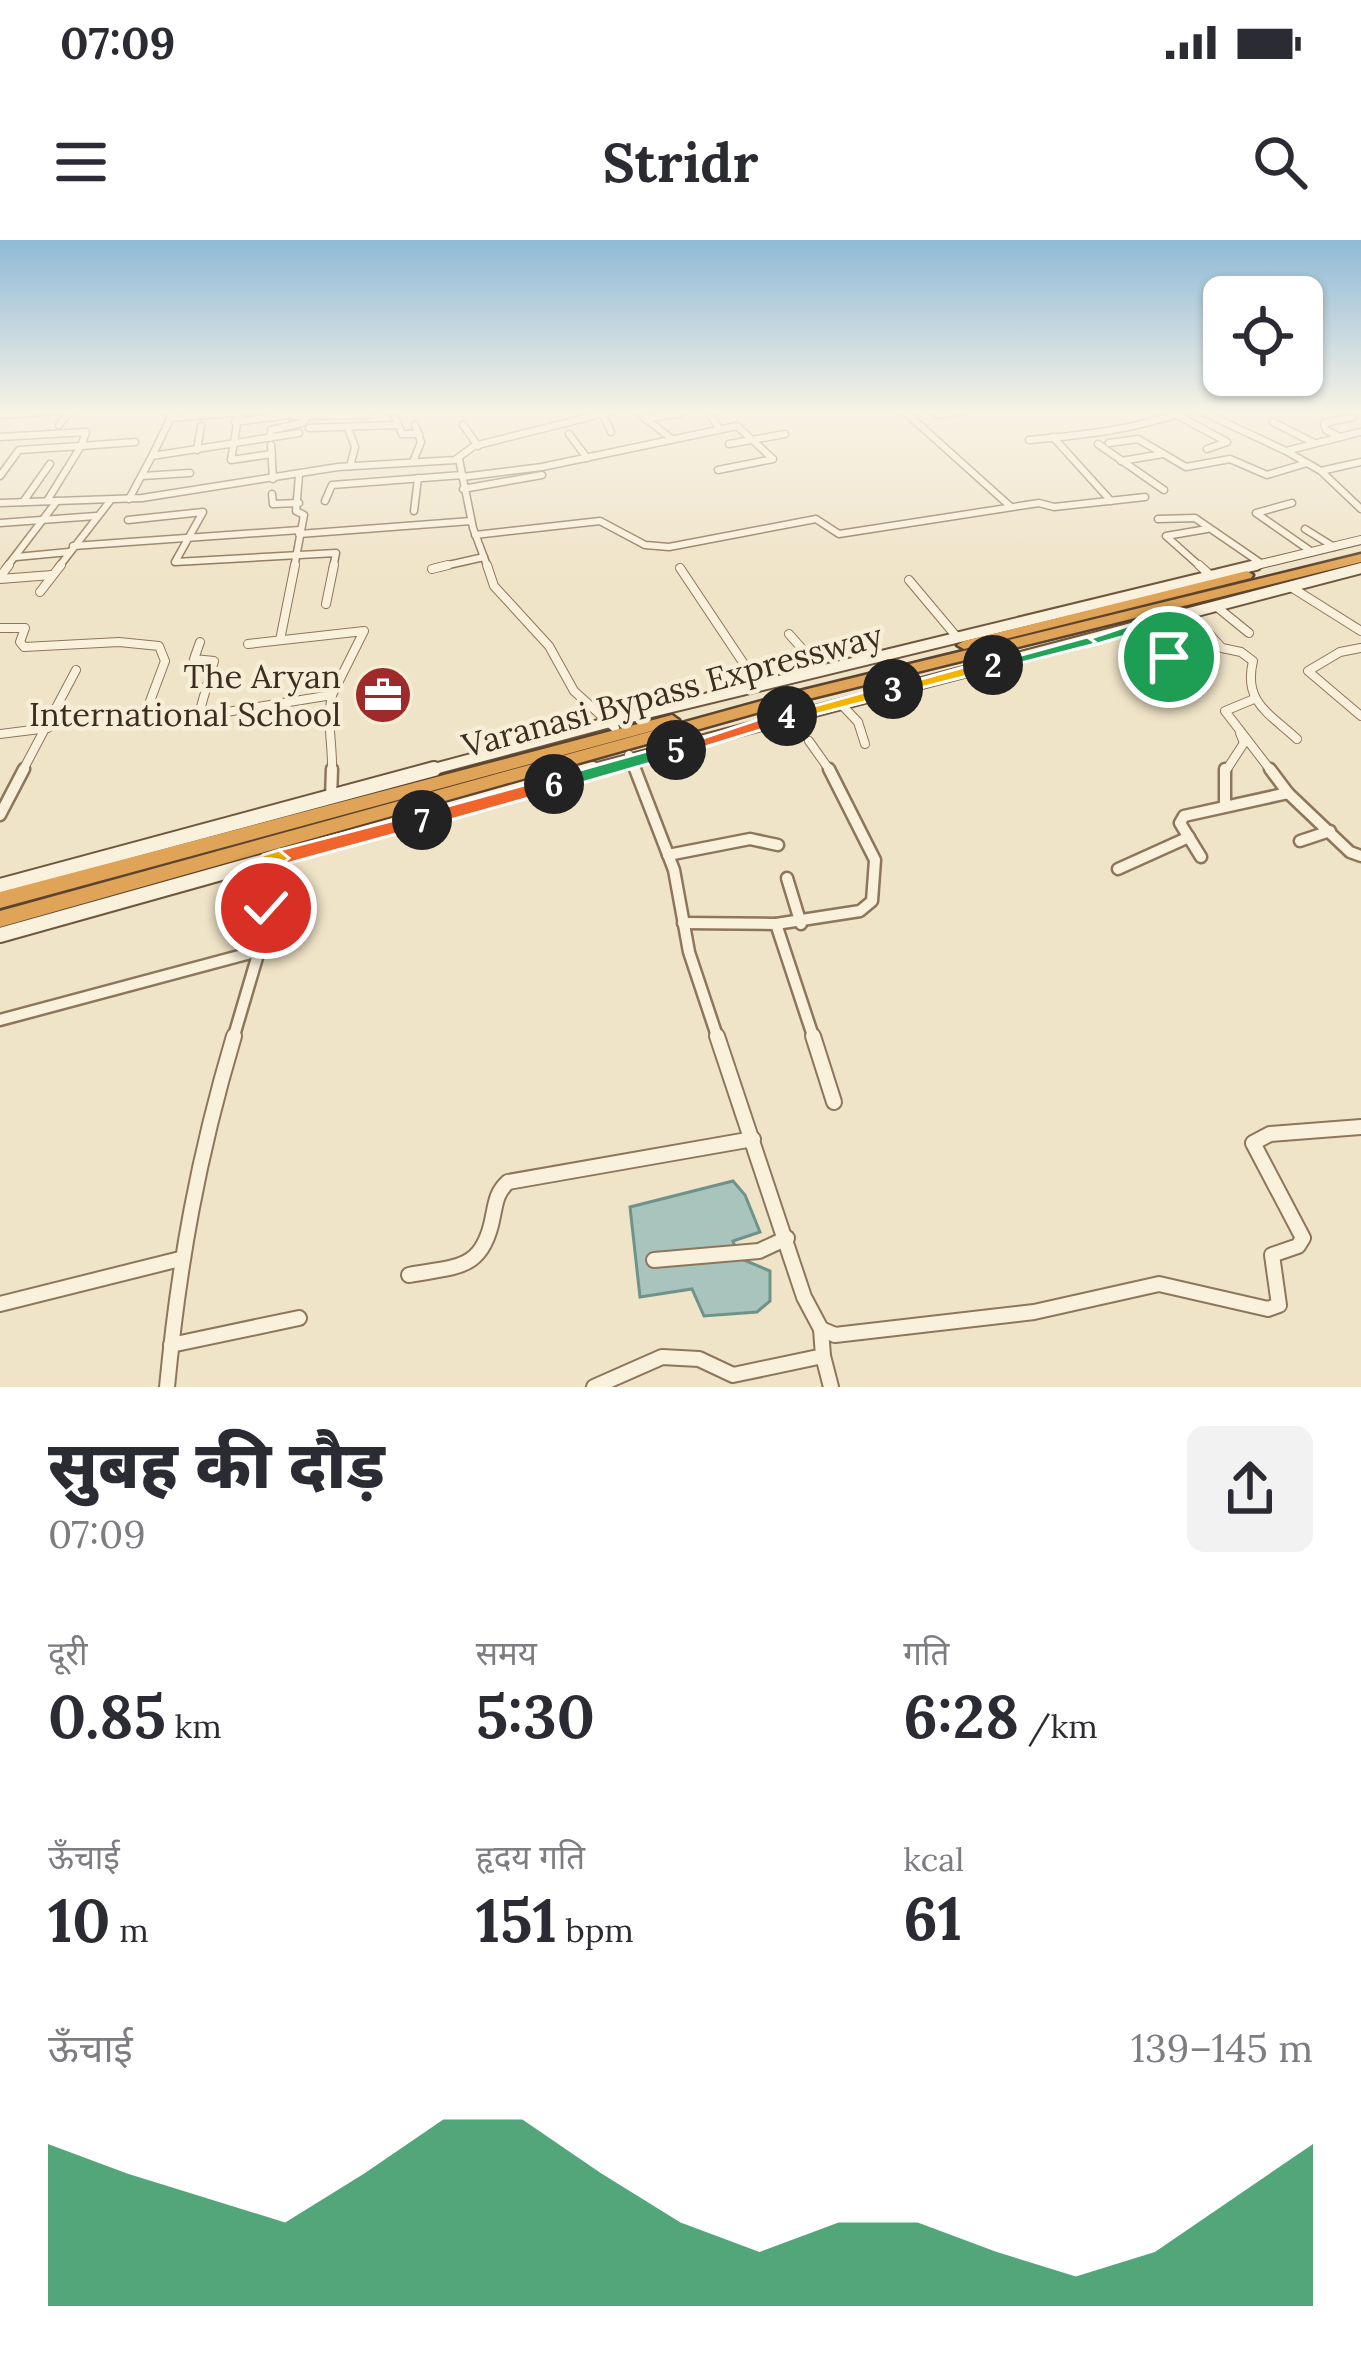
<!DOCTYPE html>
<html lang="hi">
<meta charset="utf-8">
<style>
body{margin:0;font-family:Lora,"Noto Sans Devanagari",serif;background:#f2f2f3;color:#2b2b33;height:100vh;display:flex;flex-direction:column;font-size:45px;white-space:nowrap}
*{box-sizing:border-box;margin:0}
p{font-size:39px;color:#7c7c81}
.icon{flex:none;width:66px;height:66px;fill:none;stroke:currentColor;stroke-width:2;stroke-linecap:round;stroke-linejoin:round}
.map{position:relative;height:1147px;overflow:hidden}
.details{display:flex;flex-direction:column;background:#fff;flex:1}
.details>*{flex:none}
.tools{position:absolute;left:1203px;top:36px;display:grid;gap:24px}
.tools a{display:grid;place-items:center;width:120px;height:120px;border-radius:18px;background:#fff;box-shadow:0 3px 9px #0004;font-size:60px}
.pin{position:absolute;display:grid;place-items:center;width:102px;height:102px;color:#fff;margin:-51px;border:6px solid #fff;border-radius:50%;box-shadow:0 3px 12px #0007}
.km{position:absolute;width:60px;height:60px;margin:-30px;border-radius:50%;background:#222;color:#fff;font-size:33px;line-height:60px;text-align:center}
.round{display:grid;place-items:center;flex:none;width:126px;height:126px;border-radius:18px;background:#f2f2f3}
.head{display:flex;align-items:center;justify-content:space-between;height:204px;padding:0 48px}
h1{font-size:66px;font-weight:800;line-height:90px}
.figures{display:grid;grid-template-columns:repeat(3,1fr);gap:18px;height:204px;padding:12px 48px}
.figures div{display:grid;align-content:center}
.figures b{font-size:60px;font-weight:800}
.figures small{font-size:33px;font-weight:400}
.figures p{font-size:33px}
.chart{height:336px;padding:24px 48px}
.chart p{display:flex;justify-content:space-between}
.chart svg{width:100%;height:216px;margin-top:12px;fill:#0b8043;opacity:.7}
.status{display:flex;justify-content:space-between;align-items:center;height:84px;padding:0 60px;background:#fff;direction:ltr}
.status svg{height:33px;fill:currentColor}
header{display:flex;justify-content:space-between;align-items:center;height:156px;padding:0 48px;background:#fff;font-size:54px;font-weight:800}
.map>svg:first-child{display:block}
.water{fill:#a9c4bc;stroke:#6f938a;stroke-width:3}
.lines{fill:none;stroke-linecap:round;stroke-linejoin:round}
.street-far3-casing{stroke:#8d765c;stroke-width:9}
.street-far2-casing{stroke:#8d765c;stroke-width:10}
.street-far1-casing{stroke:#8d765c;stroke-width:15}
.street-casing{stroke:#8d765c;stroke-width:18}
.secondary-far2-casing{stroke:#6f573f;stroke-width:10}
.secondary-far1-casing{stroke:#6f573f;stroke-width:14}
.secondary-casing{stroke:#6f573f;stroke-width:18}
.highway-casing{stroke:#5b4430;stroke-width:5}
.street-far3{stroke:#faf1dc;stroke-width:6}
.street-far2{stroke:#faf1dc;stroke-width:8}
.street-far1{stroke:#faf1dc;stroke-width:10}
.street{stroke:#faf1dc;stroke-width:14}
.secondary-far2{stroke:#faf1dc;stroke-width:8}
.secondary-far1{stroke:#faf1dc;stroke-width:10}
.secondary{stroke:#faf1dc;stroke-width:14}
.highway{fill:#e0a458;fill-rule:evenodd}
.split-1{fill:#22a559;stroke:#fff;stroke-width:3}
.split-2{fill:#22a559;stroke:#fff;stroke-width:3}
.split-3{fill:#f5b400;stroke:#fff;stroke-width:3}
.split-4{fill:#f5b400;stroke:#fff;stroke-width:3}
.split-5{fill:#f0652b;stroke:#fff;stroke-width:3}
.split-6{fill:#22a559;stroke:#fff;stroke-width:3}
.split-7{fill:#f0652b;stroke:#fff;stroke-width:3}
.split-8{fill:#f0652b;stroke:#fff;stroke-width:3}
.split-9{fill:#f5b400;stroke:#fff;stroke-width:3}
.labels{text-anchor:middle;stroke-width:9;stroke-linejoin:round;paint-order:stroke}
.poi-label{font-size:33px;fill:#3d2e20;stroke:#f7eed8;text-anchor:end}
.street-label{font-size:33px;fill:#3d2e20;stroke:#f7eed8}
</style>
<div class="status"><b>07:09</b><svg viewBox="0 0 49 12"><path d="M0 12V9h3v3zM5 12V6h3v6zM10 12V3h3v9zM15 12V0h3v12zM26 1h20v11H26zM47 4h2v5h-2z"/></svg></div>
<header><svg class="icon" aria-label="menu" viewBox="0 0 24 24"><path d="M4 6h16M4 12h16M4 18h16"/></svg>Stridr<svg class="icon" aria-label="search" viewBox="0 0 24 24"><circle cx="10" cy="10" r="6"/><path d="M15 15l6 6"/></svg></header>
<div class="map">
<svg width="1361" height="1147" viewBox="0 0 1361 1147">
<rect width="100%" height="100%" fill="#f0e4c8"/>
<path class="water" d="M733,941L745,955L760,992L733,1001L739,1018L770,1031V1061L757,1072L704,1076L692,1049L640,1057L630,967Z"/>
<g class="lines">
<g class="street-far3-casing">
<g id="street-far3">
<path d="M290,171L292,176L367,175"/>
<path d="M601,171L611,192"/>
<path d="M636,171L672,199"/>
<path d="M716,171L710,174L719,189"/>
<path d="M904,171L1011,267"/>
<path d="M931,171L938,175L965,171"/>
<path d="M1201,171L1286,211"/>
<path d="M239,172L231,220L272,214"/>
<path d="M393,172L402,194H419"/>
<path d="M0,175L59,171"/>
<path d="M1177,175L1227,202L1207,209"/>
<path d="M171,178L254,171"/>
<path d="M645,179L682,173"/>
<path d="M235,182L289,175"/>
<path d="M1273,182L1314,203"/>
<path d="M59,185L70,171"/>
<path d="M463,185L478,206"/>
<path d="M309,188L396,185"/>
<path d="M349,191L355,207L350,226"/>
<path d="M1360,192L1286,211L1321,231L1361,269"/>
<path d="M569,194L587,218"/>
<path d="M0,197L86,192L81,206L135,202"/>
<path d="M1053,197L1111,261"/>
<path d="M1340,197L1326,190L1324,183L1353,177"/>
<path d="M270,198L271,190L302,183L308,176"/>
<path d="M1029,200C1083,195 1135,190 1185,171"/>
<path d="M1109,203L1138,199L1186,227L1230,219L1267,235L1307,223"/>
<path d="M729,204L785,194"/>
<path d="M1098,204L1164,250"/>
<path d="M271,205L273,239"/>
<path d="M197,210L201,186"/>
<path d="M152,216L174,171"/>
<path d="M459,219L473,288L488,328"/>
<path d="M1121,221L1163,214"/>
<path d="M413,222L421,202L415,185"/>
<path d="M1321,231L1361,222"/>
<path d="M0,236L19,210L81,206L47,261"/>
<path d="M142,236L190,233"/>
<path d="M462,237L542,227L737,186L773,219L718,230"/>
<path d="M463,249L542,235"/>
<path d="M272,254L273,264L299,263"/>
<path d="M129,259L152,216L299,193"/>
<path d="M325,261L332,245L462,235"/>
<path d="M23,262L50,224"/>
<path d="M0,263L142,258L338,227L455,220L474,206L613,171"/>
<path d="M1292,263L1256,273L1312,312"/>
<path d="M414,271L418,238"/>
<path d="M1158,279L1195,278L1262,324"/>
<path d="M128,280L203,272L175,322L336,313L333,328"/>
<path d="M0,283L96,276"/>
<path d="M1305,289L1334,307"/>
<path d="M299,294L471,281"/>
<path d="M475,295L600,281L645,305L669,307L816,279L839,294L1039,263L1054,267L1145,257"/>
<path d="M73,306L300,290"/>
<path d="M16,317L69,312"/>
<path d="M6,328L57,261"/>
<path d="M58,328L110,261"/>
<path d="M294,328L304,275L296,271L299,235"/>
<path d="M435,328L484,317"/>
<path d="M1202,328L1166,296L1207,289"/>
</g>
</g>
<g class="street-far2-casing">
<g id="street-far2">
<path d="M487,325L494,346L549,406L574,451L615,488"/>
<path d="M1199,325L1211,336"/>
<path d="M680,328L758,445"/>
<path d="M432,329L448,325"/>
<path d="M0,337L9,325"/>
<path d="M0,339L52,335"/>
<path d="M909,340L956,396"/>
<path d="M1291,347L1361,391"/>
<path d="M40,352L61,325"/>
<path d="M326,364L334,325"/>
<path d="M1217,367L1249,393"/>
<path d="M1191,374L1222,408L1241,412L1253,421C1243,462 1269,473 1297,499"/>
<path d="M1166,380L1214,416"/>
<path d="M0,388H25L20,402L24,407L119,402L159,406L165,421L143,480L146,485L332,455C326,482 333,504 332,532"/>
<path d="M1135,389L1169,417"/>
<path d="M789,394L820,429"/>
<path d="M280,400L295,325"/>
<path d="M1193,401L1175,406L1199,425"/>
<path d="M248,404L364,391L332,455"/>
<path d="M1361,408L1340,412L1308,431L1361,476"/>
<path d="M1254,459L1225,471L1272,532"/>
<path d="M840,463L858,482L865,504"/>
<path d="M198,477L214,421L194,419L200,402"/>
<path d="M0,494L48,488"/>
<path d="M809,501L831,532"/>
<path d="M629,515L636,532"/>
<path d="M22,532L76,430"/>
<path d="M1225,532L1244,503L1240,493"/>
</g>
</g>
<g class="street-far1-casing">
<g id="street-far1">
<path d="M635,529L674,630L689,712L718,799"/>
<path d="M1288,553L1350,612L1361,616"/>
<path d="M331,558L332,529"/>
<path d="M1225,565V529"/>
<path d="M0,575L24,529"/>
<path d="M1300,601L1330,591"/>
<path d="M668,615L750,599L778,605"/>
<path d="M1201,617L1180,583L1184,576L1288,553L1270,529"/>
<path d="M1118,629L1189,597"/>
<path d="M787,638L801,684"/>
<path d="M683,683L776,684L814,799"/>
<path d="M776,684L860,671L872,661L875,620L829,529"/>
<path d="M0,780L258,711"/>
<path d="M233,799L264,694L270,620"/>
</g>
</g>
<g class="street-casing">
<g id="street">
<path d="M717,796L804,1057L821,1089L835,1095L1034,1072L1159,1044L1268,1069L1279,1065L1272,1015L1298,1006L1303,998L1253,903L1270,894L1361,887"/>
<path d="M813,796L834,862"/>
<path d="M654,1020L759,1011L787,998"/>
<path d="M409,1035C457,1026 483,1031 493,976C496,961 497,952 508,942L753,899"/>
<path d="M0,1064L180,1019"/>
<path d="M171,1105L299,1078"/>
<path d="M823,1116L831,1147"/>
<path d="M167,1147C179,1022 198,917 234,796"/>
<path d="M594,1147L662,1117L699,1119L733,1135L823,1116L821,1089"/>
</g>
</g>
<g class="secondary-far2-casing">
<path id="secondary-far2" d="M1244,328L1361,300"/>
</g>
<g class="secondary-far1-casing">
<g id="secondary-far1">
<path d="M423,532L610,482L1256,325"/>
<path d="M582,532L1361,328"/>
</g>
</g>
<g class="secondary-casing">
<g id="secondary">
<path d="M0,646L434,529"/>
<path d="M0,695L593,529"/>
</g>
</g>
<g class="highway-casing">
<g id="highway">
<path d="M1361,314V322L784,465L0,687V671L783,455Z"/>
<path d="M1247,331L1253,335L1251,338L964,409L957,405L964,401Z"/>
<path d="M672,475L679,480L677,484L0,668V652Z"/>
</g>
</g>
<use href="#street-far3" class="street-far3"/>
<use href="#street-far2" class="street-far2"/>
<use href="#street-far1" class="street-far1"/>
<use href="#street" class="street"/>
<use href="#secondary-far2" class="secondary-far2"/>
<use href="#secondary-far1" class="secondary-far1"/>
<use href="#secondary" class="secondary"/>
<use href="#highway" class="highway"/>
</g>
<linearGradient id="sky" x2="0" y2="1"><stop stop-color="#8fbad6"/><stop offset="0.52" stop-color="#f8f3e6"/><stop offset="1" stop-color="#f8f3e6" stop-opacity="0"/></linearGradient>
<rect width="1361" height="331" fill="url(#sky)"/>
<path class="split-1" d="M1130,385H1141L1175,414V421H1163L1132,394L1087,407L1079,402Z"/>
<path class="split-2" d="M1087,397L1095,402L1092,405L993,430L985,425Z"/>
<path class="split-3" d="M993,419L1001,425L999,428L893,455L885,449Z"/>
<path class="split-4" d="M893,444L899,445V453L787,482L778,476Z"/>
<path class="split-5" d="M787,470L795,476L793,480L676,516L667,510Z"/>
<path class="split-6" d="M676,503L682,505V514L554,551L545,544L548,539Z"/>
<path class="split-7" d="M554,537L564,544L561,549L422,588L412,580L422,573Z"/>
<path class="split-8" d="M422,573L429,575V585L279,626L269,618L279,610Z"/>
<path class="split-9" d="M279,610L289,618L280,626L277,668L266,677L256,668L260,620L263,615Z"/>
<defs>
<g id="office-disc" transform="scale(3)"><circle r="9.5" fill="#9e2a2b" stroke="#f7eed8"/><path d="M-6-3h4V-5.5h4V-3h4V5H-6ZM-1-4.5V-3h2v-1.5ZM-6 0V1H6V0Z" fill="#fff"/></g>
</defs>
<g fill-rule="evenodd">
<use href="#office-disc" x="383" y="455"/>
</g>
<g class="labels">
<g class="poi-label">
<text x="341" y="448">The Aryan<tspan x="341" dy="38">International School</tspan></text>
</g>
<g class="street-label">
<text transform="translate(672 450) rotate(-15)" y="12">Varanasi Bypass Expressway</text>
</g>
</g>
</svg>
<div class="tools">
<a><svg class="icon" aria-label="locate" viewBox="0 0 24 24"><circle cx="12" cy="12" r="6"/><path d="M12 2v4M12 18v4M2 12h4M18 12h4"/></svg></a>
</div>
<div class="pin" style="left:1169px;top:417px;background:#1e9e55"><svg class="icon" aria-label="arrive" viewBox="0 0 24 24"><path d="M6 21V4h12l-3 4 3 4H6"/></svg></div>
<div class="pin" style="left:266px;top:668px;background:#d93025"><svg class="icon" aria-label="check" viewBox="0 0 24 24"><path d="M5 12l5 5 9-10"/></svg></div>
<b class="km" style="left:993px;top:425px">2</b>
<b class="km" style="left:893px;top:449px">3</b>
<b class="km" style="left:787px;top:476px">4</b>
<b class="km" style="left:676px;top:510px">5</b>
<b class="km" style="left:554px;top:544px">6</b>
<b class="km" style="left:422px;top:580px">7</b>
</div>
<section class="details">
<div class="head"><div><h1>सुबह की दौड़</h1><p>07:09</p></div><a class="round"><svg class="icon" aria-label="share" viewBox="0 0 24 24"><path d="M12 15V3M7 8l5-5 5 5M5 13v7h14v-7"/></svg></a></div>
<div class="figures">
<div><p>दूरी</p><b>0.85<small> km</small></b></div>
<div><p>समय</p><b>5:30</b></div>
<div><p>गति</p><b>6:28<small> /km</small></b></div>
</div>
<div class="figures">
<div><p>ऊँचाई</p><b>10<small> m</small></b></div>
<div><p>हृदय गति</p><b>151<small> bpm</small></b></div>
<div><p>kcal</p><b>61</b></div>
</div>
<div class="chart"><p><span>ऊँचाई</span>139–145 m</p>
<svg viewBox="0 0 160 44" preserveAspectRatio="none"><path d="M0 44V11L10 17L20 22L30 27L40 17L50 6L60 6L70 17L80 27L90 33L100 27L110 27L120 33L130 38L140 33L150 22L160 11V44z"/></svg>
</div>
</section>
